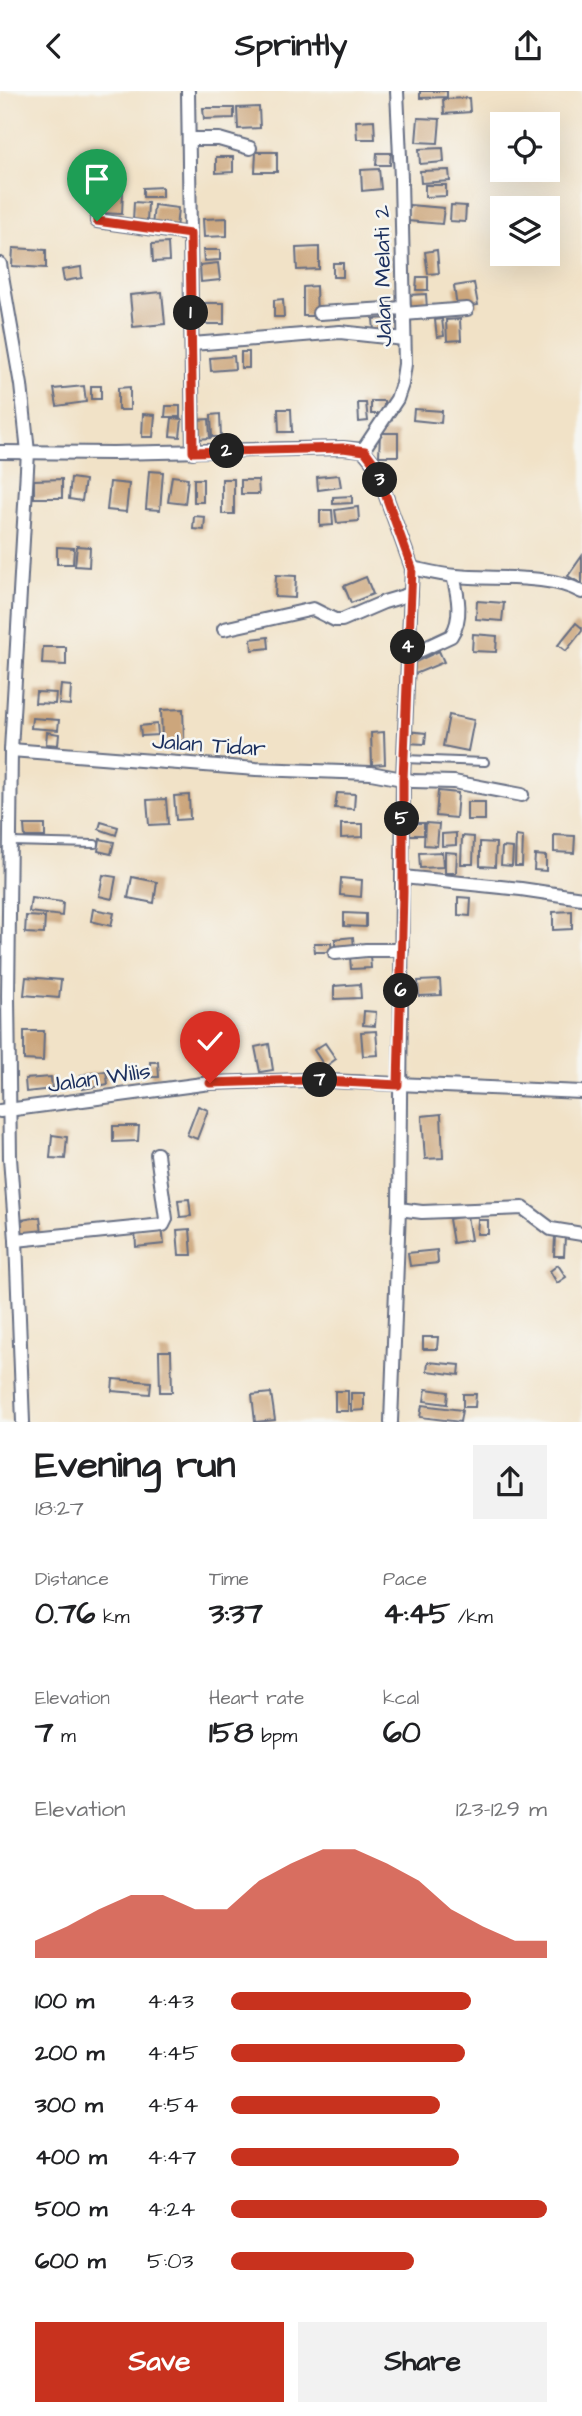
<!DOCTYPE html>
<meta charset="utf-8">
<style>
body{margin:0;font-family:"Architects Daughter",sans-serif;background:#f2f2f2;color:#202124;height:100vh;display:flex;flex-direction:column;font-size:26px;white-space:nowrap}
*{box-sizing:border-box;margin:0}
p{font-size:23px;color:#757577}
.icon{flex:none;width:38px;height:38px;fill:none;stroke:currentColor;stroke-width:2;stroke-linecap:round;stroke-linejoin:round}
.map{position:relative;height:1331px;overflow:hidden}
.panel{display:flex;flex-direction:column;background:#fff;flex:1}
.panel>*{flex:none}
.controls{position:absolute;left:490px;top:21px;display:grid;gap:14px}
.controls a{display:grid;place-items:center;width:70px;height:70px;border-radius:0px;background:#fff;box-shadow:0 7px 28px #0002;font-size:35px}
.pin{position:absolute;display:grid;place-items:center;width:60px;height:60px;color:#fff;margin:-72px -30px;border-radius:50% 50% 50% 0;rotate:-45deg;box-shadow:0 0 7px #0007}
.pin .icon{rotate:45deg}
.km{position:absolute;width:35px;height:35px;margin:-18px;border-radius:50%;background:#222;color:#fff;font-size:19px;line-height:35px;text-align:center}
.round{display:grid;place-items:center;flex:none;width:74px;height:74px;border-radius:0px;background:#f2f2f2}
.overview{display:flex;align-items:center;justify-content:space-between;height:119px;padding:0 35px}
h1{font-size:38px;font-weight:700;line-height:52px}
.metrics{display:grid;grid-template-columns:repeat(3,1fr);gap:10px;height:119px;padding:7px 35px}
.metrics div{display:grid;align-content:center}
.metrics b{font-size:30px;font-weight:700}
.metrics small{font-size:19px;font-weight:400}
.metrics p{font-size:19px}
.chart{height:196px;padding:14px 35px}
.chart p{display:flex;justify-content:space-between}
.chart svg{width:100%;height:126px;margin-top:7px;fill:#c8321e;opacity:.7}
.action{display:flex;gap:14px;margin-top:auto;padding:14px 35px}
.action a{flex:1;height:80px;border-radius:0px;background:#c8321e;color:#fff;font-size:28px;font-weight:700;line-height:80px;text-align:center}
.action a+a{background:#f2f2f2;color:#202124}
ul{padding:0 35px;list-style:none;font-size:23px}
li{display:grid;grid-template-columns:112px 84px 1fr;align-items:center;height:52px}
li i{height:18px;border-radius:9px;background:#c8321e}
header{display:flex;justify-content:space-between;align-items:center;height:91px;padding:0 35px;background:#fff;font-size:32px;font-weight:700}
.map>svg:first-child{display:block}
.building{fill:#cca67c}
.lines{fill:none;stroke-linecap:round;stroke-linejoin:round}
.service-casing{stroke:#666e83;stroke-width:10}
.minor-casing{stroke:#666e83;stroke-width:16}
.service{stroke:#fff;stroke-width:6}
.minor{stroke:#fff;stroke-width:12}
.route-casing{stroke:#fff;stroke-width:14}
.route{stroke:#c8321e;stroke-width:9}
.labels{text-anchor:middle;stroke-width:5;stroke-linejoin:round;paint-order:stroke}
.street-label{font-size:23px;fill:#1b2f5e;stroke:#f6f6f2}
</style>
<header><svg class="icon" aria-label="back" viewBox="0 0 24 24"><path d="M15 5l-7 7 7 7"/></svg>Sprintly<svg class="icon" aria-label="share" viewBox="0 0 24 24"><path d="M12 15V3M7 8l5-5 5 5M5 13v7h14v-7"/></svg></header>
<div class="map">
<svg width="582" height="1331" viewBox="0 0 582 1331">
<rect width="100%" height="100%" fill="#f6f6f2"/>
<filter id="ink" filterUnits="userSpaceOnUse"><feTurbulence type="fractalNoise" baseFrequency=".0143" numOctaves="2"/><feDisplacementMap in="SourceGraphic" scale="14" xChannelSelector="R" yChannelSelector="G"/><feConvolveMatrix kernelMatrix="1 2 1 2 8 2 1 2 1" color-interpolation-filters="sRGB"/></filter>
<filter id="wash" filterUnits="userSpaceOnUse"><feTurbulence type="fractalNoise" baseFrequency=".00686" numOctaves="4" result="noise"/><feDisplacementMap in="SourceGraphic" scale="28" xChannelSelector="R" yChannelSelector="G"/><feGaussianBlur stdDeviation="1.57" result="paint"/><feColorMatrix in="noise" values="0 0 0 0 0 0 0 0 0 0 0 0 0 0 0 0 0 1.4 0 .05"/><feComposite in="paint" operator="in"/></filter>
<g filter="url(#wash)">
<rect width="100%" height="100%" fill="#f1e2c7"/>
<g id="blocks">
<g class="building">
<path d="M420,0H447V6L420,7Z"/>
<path d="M469,7L470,21L444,23L443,8Z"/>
<path d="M259,16L260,37L238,38L237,17Z"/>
<path d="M203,17H234V27L204,28Z"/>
<path d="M418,27L440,28L438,52L416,51Z"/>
<path d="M374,29L375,48H357L356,30Z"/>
<path d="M443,57L444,71L420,73L419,58Z"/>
<path d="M256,61H277V81H255Z"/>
<path d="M377,62H391L390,74H376Z"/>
<path d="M216,66H233V81L216,82Z"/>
<path d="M379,78L381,98L362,100L361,79Z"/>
<path d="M449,79L450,90L421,92L420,80Z"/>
<path d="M425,94H446V105L425,106Z"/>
<path d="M162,96V106H143V97Z"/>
<path d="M100,99L123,100L122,123L99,122Z"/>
<path d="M134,111L148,112L147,131L133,130Z"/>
<path d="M154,114L178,117L176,138L152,136Z"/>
<path d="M409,114L444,117L442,133L408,130Z"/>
<path d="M451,114L466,115L465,131L450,130Z"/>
<path d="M227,127V145L204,146L203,128Z"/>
<path d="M168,152L169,170L153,171L152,153Z"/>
<path d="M319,156V178L297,179L296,157Z"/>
<path d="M13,157L46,159V177L12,175Z"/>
<path d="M203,159H220V169L204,170Z"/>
<path d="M437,159L439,182L428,183L425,161Z"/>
<path d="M218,172L220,189L201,191L200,174Z"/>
<rect x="333" y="172" width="10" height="14"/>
<path d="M81,176L82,187L64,190L62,179Z"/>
<path d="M417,186H428V199H416Z"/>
<path d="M474,192L478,214L457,217L454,195Z"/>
<path d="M316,195L317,225H303V196Z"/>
<path d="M162,201L165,233L133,236L130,204Z"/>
<path d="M426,203L427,218L411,220L409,204Z"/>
<path d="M283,208L284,226H274V209Z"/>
<rect x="205" y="212" width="19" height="21"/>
<path d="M389,227L390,239H374L373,228Z"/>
<path d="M442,228L444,245L437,246L435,229Z"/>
<path d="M460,228L461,249L447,250L446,229Z"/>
<rect x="241" y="261" width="8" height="16"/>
<path d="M234,265L235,278L211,280L210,267Z"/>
<path d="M84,295L86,311L57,315L54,298Z"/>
<rect x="91" y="295" width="10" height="13"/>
<path d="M130,296V319H118V297Z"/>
<rect x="371" y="310" width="13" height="13"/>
<path d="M358,312H366L368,330L359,331Z"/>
<path d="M166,315H180V326H165Z"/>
<path d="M278,318H291L292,341H279Z"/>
<path d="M414,318L442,320L441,332L413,329Z"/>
<path d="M143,323L155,324L153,346H142Z"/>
<path d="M220,323L221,346H212L211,324Z"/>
<path d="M172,327L182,328L180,346L170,345Z"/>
<path d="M209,328L210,347L197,348L196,329Z"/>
<path d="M380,342H398V365H379Z"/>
<path d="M149,380L163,381L160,419L146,418Z"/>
<path d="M339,384L341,396L318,399L317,386Z"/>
<path d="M172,385L188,387L185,413L168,411Z"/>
<path d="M71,387L85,389L82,410L69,408Z"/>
<path d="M62,388V407H34V389Z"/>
<rect x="194" y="388" width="9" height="23"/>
<rect x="222" y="388" width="12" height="35"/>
<path d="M241,389H258L259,403H241Z"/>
<path d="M110,391L129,393L126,421L107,419Z"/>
<path d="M352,405V412L333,413V406Z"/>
<path d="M358,416L359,430L337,432L335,419Z"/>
<path d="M320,419H332L333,434L320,435Z"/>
<path d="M194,425L205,426L204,439L193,438Z"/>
<path d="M77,455L90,456L89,476L75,475Z"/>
<path d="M57,456L74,457L73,473H57Z"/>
<path d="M582,465V493L568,485Z"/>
<path d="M276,484L296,485L295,507L275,506Z"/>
<path d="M366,486L373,503L351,512L344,495Z"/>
<path d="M477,510L504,512L502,530L476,528Z"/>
<path d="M576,532L582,537V540L566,560L558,554Z"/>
<path d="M473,543L497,545L496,561L472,560Z"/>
<path d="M268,546L269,557L252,559L251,548Z"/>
<path d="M43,556H66V574L42,573Z"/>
<path d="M439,560L444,571L415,583L411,573Z"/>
<path d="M61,594L71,595L70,614L59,613Z"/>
<path d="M36,601L56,602L55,613L35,612Z"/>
<path d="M183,618L184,649L162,650L161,619Z"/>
<path d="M449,624L474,629L468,660L443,655Z"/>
<path d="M32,627L59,629L58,639L31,637Z"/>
<path d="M157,633L158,644L141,645L140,635Z"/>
<path d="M407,640L426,642L425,653L406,652Z"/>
<path d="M47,641L59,643L58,654L46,653Z"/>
<path d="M384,641L385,673L372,674L371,642Z"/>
<path d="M438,700L458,702L456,727L436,725Z"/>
<path d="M337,702L355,703L354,718L335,717Z"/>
<path d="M189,704L190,728L176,729L174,705Z"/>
<path d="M166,708L168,733L149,734L147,709Z"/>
<rect x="467" y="711" width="18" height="18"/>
<path d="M101,731L118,736L116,744L99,738Z"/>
<rect x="410" y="732" width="14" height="12"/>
<path d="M425,732L439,733L437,755L424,754Z"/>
<path d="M341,733H363V746L341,747Z"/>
<path d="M24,734H45V746H25Z"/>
<path d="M456,742V754L442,755V743Z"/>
<path d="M554,744L575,745L574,762L554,761Z"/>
<path d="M462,745L474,746L473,773H461Z"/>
<path d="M516,745L523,746L522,775H515Z"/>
<path d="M100,748L114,751L111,763L98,760Z"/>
<path d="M480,751L496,752L495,776L480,775Z"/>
<path d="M502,756L513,757L512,775L501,774Z"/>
<path d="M442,761L443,776L420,777L419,762Z"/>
<path d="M445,761L457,762L456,782H445Z"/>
<path d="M535,764L546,765V780L534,779Z"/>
<path d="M103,784L116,786L112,808L99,805Z"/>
<path d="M132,786L157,791L154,812L128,807Z"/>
<path d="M341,787L362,789L361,806L340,804Z"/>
<path d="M458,806L471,807L470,825L458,824Z"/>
<path d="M31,807L63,811L62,825L29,821Z"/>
<path d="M93,818L114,822L111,835L91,830Z"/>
<path d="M572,820V838L553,839V821Z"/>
<path d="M344,822L366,823V836L344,835Z"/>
<path d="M26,825L45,826L44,843L25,842Z"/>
<path d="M353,846L354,858L335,859V848Z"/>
<path d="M314,852H331L332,861H315Z"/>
<path d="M370,865L371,877L351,878L350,866Z"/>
<path d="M26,886L61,889L59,907L24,904Z"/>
<path d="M440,889L441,904L419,905L418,890Z"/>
<path d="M360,893L361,907L334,908V895Z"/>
<path d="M364,920L376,921L375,935L363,934Z"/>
<path d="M24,940H44L43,970L24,969Z"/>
<path d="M376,940L378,964L363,965L361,941Z"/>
<path d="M325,952L336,968L325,976L314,959Z"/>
<path d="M269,953L273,979L260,981L255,956Z"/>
<path d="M201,970L217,971V982L201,981Z"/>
<path d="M150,971H158L159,986H151Z"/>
<path d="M106,980L108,993L83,998L81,984Z"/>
<path d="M51,986L52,998L26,1001L25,988Z"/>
<path d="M198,1015L208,1019L197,1048L187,1044Z"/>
<path d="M441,1023L443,1067L425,1068L422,1025Z"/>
<path d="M113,1035H139L138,1050L113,1051Z"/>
<path d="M52,1044L67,1046L65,1068L50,1067Z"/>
<path d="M189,1108L191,1125L180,1126L178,1109Z"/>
<path d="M467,1125L471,1149L453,1152L449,1128Z"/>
<path d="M40,1126L42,1142L17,1146L15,1130Z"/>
<path d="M478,1129H488V1143H477Z"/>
<path d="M162,1136L164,1153L136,1156L135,1139Z"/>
<path d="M190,1138L192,1164H179L177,1139Z"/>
<path d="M555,1145L565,1146L564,1165H554Z"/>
<path d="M437,1159L438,1172L410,1175L408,1162Z"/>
<path d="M558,1174L566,1186L557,1192L550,1180Z"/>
<path d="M423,1246H438L437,1258H423Z"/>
<path d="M159,1260H171L172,1301H160Z"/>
<path d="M428,1271L460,1274L459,1284L427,1280Z"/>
<path d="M113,1288L151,1291L150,1303L112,1300Z"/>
<path d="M426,1298L448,1301L447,1313L424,1310Z"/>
<rect x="335" y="1300" width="13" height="20"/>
<path d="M271,1302L275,1329L255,1331L252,1304Z"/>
<path d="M351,1302H364V1319L351,1320Z"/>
<path d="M463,1303H476L475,1316H463Z"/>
<path d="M422,1314L462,1319L460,1331L420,1326Z"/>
</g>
</g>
</g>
<g filter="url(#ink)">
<use href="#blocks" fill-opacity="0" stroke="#666e83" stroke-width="2"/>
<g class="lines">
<g class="service-casing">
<g id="service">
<path d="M404,668L485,671"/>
<path d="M10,751L95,753"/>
</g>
</g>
<g class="minor-casing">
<g id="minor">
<path d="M188,0L193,361"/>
<path d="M189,48H219L250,57"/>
<path d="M97,130L190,143"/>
<path d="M0,173L21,294L28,361L11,659L8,905L10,1067L16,1149L23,1331"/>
<path d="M319,222L404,217"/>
<path d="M404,223L467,218"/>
<path d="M192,253L340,241L404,248"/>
<path d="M363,359L397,308L402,293L405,273L401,88L397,0"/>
<path d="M0,361L113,362L343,357L363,359L374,372L412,477C426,480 441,484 456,485C493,489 549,482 582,501"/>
<path d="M224,538L313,518L335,529H342L384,511L411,503"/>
<path d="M408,565L451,545C463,528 458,504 453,485"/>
<path d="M11,659L256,678L371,682L413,690L454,691L522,704"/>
<path d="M403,786L521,798L582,807"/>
<path d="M335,862L366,859H402"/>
<path d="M0,1020L210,992L306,989L582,1001"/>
<path d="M399,1118L422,1121L523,1117L551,1138L582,1143"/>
<path d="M16,1149L163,1134L166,1128L157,1063"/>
<path d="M391,1331L399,1118L403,688L412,477"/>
</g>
</g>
<use href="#service" class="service"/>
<use href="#minor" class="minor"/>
</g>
</g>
<g class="lines" filter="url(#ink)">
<g class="route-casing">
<path id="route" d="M97,130L190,143L193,361L343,357L365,360L374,372L412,477L403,688V802L398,994L306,989L210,992"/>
</g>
<use href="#route" class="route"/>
</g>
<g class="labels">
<g class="street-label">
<text transform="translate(382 185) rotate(-91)" y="8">Jalan Melati 2</text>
<text transform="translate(209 653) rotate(4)" y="8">Jalan Tidar</text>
<text transform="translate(99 986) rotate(-8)" y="8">Jalan Wilis</text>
</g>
</g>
</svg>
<div class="controls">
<a><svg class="icon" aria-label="locate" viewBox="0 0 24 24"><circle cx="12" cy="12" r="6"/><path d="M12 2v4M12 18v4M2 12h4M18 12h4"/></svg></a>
<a><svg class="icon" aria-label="layers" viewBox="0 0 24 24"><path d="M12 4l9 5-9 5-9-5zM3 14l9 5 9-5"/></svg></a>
</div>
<div class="pin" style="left:97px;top:130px;background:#1e9e55"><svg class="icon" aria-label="arrive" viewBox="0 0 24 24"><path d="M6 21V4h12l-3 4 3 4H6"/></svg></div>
<div class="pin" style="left:210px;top:992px;background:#d93025"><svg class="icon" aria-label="check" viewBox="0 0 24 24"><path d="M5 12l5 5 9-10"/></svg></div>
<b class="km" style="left:191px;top:222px">1</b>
<b class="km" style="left:227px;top:360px">2</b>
<b class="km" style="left:380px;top:389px">3</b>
<b class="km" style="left:408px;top:556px">4</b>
<b class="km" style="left:402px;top:728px">5</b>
<b class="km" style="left:401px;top:900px">6</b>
<b class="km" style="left:320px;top:989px">7</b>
</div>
<section class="panel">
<div class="overview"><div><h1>Evening run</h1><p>18:27</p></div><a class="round"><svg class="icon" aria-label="share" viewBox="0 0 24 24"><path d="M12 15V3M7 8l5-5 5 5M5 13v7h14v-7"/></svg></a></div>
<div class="metrics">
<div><p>Distance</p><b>0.76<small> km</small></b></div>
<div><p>Time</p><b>3:37</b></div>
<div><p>Pace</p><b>4:45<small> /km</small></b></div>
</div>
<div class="metrics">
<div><p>Elevation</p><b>7<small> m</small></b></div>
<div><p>Heart rate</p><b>158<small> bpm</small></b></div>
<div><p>kcal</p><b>60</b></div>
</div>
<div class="chart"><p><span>Elevation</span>123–129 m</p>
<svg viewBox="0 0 160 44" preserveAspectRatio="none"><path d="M0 44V38L10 33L20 27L30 22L40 22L50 27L60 27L70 17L80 11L90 6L100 6L110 11L120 17L130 27L140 33L150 38L160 38V44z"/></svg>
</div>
<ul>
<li><b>100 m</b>4:43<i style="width:76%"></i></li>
<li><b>200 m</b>4:45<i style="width:74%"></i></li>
<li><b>300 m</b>4:54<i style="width:66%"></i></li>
<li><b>400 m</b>4:47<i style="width:72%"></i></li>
<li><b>500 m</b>4:24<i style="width:100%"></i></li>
<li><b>600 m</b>5:03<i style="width:58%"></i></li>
</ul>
<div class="action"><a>Save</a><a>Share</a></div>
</section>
